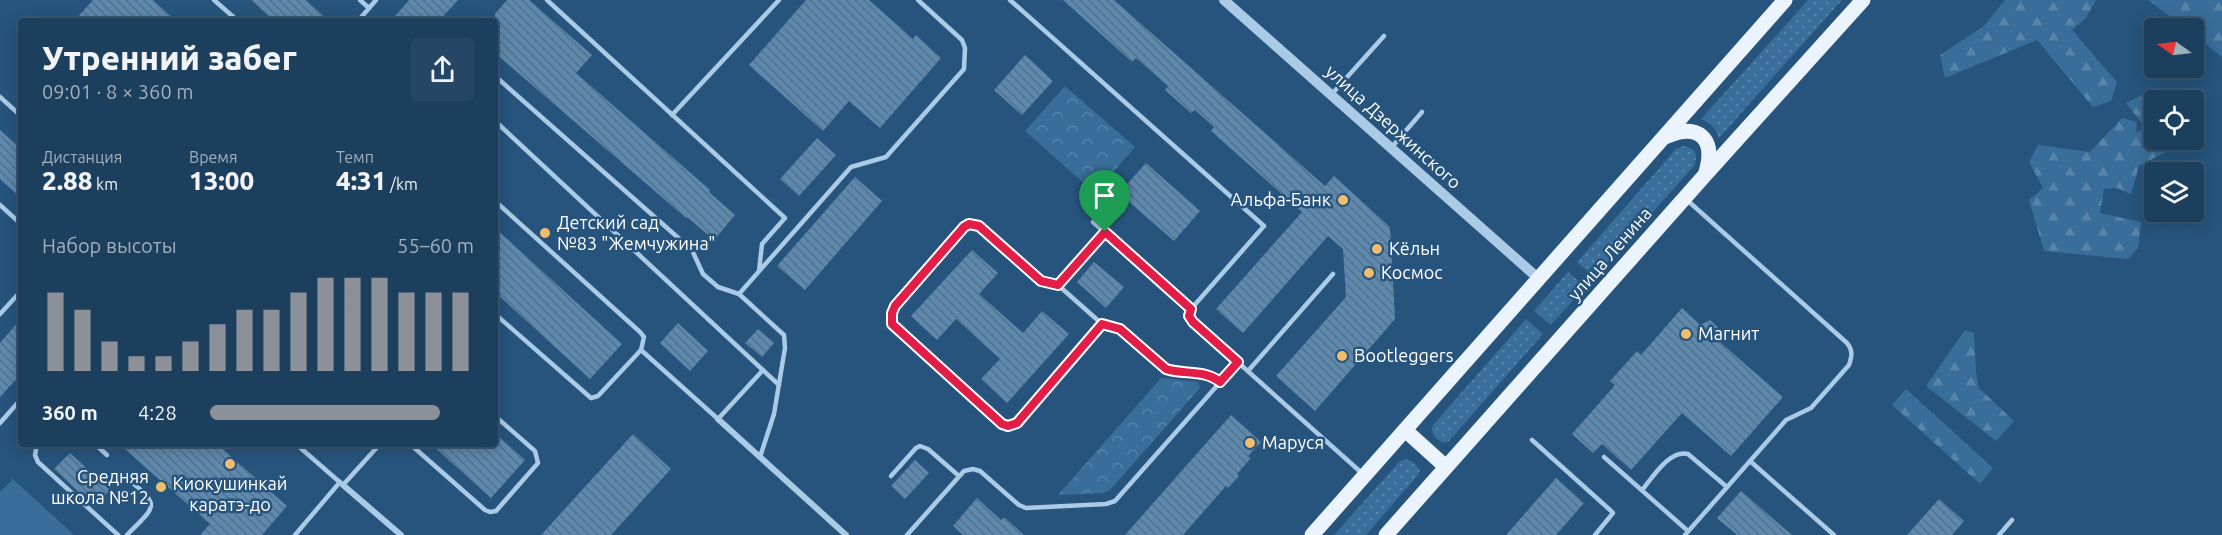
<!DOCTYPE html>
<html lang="ru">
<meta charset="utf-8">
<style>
body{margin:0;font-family:Ubuntu,sans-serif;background:#254664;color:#f1f3f6;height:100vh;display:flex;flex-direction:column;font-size:22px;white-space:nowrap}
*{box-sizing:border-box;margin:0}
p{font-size:20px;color:#a0afbc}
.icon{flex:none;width:33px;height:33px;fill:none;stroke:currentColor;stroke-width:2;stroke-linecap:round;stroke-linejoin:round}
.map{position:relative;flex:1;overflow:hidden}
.panel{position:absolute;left:18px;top:18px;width:480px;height:429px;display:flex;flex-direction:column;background:#1c3f5e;border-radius:6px;box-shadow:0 3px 15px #0003,0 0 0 2px #3a5873}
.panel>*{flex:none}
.needle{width:39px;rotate:284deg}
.tools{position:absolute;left:2144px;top:18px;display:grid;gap:12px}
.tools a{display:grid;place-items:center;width:60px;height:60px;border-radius:6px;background:#1c3f5e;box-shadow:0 3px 15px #0003,0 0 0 2px #3a5873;font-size:30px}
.pin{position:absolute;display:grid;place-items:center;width:51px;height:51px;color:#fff;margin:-62px -26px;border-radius:50% 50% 50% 0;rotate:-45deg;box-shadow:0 0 6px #0007}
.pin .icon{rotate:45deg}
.round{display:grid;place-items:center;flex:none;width:63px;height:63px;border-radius:6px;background:#254664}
.head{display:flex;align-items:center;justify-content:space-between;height:102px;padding:0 24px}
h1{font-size:33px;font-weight:800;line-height:45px}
.figures{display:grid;grid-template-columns:repeat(3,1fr);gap:9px;height:102px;padding:6px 24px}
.figures div{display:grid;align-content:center}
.figures b{font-size:26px;font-weight:800}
.figures small{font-size:16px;font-weight:400}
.figures p{font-size:16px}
.chart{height:168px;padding:12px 24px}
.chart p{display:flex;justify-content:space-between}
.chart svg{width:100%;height:108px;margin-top:6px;stroke:#8c9099;stroke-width:6}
ul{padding:0 24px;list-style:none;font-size:20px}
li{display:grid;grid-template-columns:96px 72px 1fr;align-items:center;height:45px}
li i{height:15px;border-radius:8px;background:#8c9099}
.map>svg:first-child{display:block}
.grass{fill:url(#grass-dots)}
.forest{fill:url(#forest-firs)}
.park{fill:url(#park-crowns)}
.pitch{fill:#396e9a}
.building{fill:url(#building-back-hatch)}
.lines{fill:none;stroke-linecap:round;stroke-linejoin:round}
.service{stroke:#abcae5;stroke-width:4.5}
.minor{stroke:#abcae5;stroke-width:6}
.tertiary{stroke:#abcae5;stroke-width:10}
.primary{stroke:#ebf3fd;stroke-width:15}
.route-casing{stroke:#fff;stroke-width:12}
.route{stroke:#e11d48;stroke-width:8}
.poi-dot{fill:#eebe70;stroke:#26547d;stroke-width:2}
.labels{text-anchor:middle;stroke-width:5;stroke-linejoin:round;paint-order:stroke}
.street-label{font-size:18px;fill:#fff;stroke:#26547d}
.poi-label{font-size:18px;fill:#fff;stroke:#26547d;text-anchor:start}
</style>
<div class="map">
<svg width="2222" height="535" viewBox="0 0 2222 535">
<defs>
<pattern id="grass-dots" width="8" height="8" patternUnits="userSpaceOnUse" patternTransform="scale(1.5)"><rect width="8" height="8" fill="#396e9a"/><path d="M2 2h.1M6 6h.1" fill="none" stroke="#5784a9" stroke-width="1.8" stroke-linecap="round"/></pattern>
<pattern id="forest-firs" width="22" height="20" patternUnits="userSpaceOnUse" patternTransform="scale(1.5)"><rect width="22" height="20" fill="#396e9a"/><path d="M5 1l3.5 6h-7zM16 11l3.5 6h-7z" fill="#5784a9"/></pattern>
<pattern id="park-crowns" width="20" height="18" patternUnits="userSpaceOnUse" patternTransform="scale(1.5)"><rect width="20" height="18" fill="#396e9a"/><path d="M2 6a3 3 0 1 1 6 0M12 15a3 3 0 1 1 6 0" fill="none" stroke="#5784a9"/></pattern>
<pattern id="building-back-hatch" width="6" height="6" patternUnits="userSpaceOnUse" patternTransform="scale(1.5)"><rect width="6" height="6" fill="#5e89ae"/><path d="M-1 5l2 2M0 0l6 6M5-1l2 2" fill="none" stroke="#577187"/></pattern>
</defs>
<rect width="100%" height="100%" fill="#26547d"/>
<g class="grass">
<path d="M1808,0H1842L1719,138C1715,128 1712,124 1701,119Z"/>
<path d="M1683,146C1696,147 1698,155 1694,166L1594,277L1577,262L1676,149Z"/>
<path d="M1568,272L1585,287L1551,325L1534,311Z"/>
<path d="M1526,319L1543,334L1449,441L1444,443C1436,439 1430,434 1433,425Z"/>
<path d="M1406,459L1413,462L1420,470L1418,475L1366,535H1334L1400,461Z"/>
</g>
<g class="forest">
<path d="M2005,0H2096L2086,18L2072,30L2117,82L2111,101L2093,107L2037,40L1945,78L1940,55L1984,26Z"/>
<path d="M2148,0H2222V57L2193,34V28H2185Z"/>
<path d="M2148,92L2180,100H2154V140H2193V104H2195L2194,141L2168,151L2139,166L2131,194L2117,188L2104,189L2100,213L2141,222L2138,248L2128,259L2044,251L2029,200L2043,188L2029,162L2038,145L2090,152L2122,118L2137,122L2136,132L2146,129L2126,103Z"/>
<path d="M1965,330L1974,333L1976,372L1979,388L2014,421L1996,441L1926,386Z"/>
<path d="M1906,389L1993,468L1980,484L1892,405Z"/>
</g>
<g class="park">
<path d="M1065,86L1135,147L1095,193L1025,131Z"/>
<path d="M1161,378L1198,382L1200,388L1110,490L1103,493L1058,495Z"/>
</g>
<path class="pitch" d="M13,479L74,535H0V492Z"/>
<g class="building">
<path d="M93,0H153L176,21H74Z"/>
<path d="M251,0H306L329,21H274Z"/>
<path d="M409,0H458L439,21H391Z"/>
<path d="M507,0H529L592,55L576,73L710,190L709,192L735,215L714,240L687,217L686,218L495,53V14Z"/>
<path d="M806,0H869L913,39L916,35L941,58L880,128L849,101L823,131L749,65Z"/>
<path d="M1063,0H1114L1325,186L1334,176L1390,227L1395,319L1315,411L1276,376L1346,297L1343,249L1328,236L1243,333L1216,309L1302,212L1211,131L1214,127L1195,110L1191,113L1165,90L1168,86L1136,58L1132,62Z"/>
<path d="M1025,55L1053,81L1022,115L994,90Z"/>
<path d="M0,130L21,149V198L0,179Z"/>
<path d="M817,138L836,155L799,196L780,179Z"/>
<path d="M1146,163L1200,211L1174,241L1119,193Z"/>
<path d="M855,177L882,201L805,290L777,266Z"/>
<path d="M495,228L622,344L590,379L495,292Z"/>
<path d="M972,250L998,273L979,294L1023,333L1042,311L1069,334L1007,403L981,379L1000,359L956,319L937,340L911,316Z"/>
<path d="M1094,262L1124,287L1106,308L1077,282Z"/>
<path d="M1682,308L1700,325L1710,320L1724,333L1721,343L1783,397L1731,456L1682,413L1631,470L1602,444L1593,453L1572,434L1615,385L1610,381L1637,351L1641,355Z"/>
<path d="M21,319V374L0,397V343Z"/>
<path d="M678,323L708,351L690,371L660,343Z"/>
<path d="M758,329L774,343L762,357L745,343Z"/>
<path d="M1231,415L1261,442L1248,456L1251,458L1237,474L1239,476L1228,488L1226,486L1183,535H1125Z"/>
<path d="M495,433L525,460L491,498L431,444H495Z"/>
<path d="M633,434L671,469L611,535H541Z"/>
<path d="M119,444H217L287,506L262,535H200L210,524Z"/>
<path d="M70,453L110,490L94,507L54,469Z"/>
<path d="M915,460L929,473L905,499L891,486Z"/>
<path d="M1556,478L1584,503L1556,535H1506Z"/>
<path d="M1741,491L1792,535H1737L1717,518Z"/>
<path d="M977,498L1001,520L1004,517L1024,535H963L953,526Z"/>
<path d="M1939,499L1964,521L1952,535H1907Z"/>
</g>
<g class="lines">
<g class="service">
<path d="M214,0L238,21"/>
<path d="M360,0L369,8"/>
<path d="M547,0L785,218L762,244L759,271"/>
<path d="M1010,0L1264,226L1191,309L1189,316L1193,322L1364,475"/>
<path d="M358,21L376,0"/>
<path d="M495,76L692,250L703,274L718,287L739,294L784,335L785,348L774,414L760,457"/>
<path d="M1331,95L1384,36"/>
<path d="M0,97L21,116"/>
<path d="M672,115L779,0"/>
<path d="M495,121L779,385"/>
<path d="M1391,148L1422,112"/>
<path d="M495,201L640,332L644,337L641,350L718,419L763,370"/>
<path d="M0,205L21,224"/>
<path d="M1093,222L1191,309"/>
<path d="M1058,285L1105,232"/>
<path d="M739,294L851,167L886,157L964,69L965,48L962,40L918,0"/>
<path d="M0,314L21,291"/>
<path d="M495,314L591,398L598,396L641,350"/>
<path d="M1102,324L1017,423L1012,426L1003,424L892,324V313L895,306L964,227L969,224L979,226L1041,281L1058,285L1102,324L1120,329L1166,369L1206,374L1220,382"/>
<path d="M1248,371L1333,274"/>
<path d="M0,423L21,399"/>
<path d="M1532,440L1610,510L1613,513L1595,535"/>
<path d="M37,444L35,455L38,462L118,535"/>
<path d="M95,444L107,455"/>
<path d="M296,444L343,485L380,444"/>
<path d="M410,444L485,510L490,512L496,511L538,463L535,451L495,416"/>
<path d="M1604,457L1688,531"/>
<path d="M1750,461L1834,535"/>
<path d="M891,476L916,448L920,446L928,449L959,476"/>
<path d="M127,478C161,507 157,504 127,535"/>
<path d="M1642,490C1653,477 1670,449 1688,454L1727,487"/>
<path d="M295,535L340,482"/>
<path d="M907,535L964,471L973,469L980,471L1019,505L1026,508L1106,504L1115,501L1238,362"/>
<path d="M1685,535L1786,420L1811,408L1849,365C1852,356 1853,350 1847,343L1687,200"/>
<path d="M1999,535L2012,520"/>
</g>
<g class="minor">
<path d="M718,419L846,535"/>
<path d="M343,485L401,535"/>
</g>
<path class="tertiary" d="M1224,0L1539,279"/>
<g class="primary">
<path d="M1665,137C1698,122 1716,138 1706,172"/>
<path d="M1405,430L1446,467"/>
<path d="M1312,535L1785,0"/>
<path d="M1386,535L1705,175L1863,0"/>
</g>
</g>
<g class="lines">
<g class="route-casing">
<path id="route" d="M969,224L979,226L1041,281L1058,285L1105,232L1191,309L1189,316L1193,322L1238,362L1220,382C1204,369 1184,375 1166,369L1120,329L1102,324L1017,423L1008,426L1002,424L892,324V313L895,306L964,227Z"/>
</g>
<use href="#route" class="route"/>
</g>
<g class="poi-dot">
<circle cx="1343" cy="200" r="6"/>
<circle cx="545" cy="233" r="6"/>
<circle cx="1377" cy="249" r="6"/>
<circle cx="1369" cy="273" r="6"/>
<circle cx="1686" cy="334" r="6"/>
<circle cx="1342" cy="356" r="6"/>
<circle cx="1250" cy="443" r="6"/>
<circle cx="230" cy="464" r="6"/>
<circle cx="161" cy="487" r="6"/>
</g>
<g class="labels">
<g class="street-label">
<text transform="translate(1393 127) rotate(42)" y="6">улица Дзержинского</text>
<text transform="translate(1610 254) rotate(-49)" y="6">улица Ленина</text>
</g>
<g class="poi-label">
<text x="1331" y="206" text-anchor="end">Альфа-Банк</text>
<text x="557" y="229">Детский сад<tspan x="557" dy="21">№83 "Жемчужина"</tspan></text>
<text x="1389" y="255">Кёльн</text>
<text x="1381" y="279">Космос</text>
<text x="1698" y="340">Магнит</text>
<text x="1354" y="362">Bootleggers</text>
<text x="1262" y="449">Маруся</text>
<text x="149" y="483" text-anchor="end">Средняя<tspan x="149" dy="21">школа №12</tspan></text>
<text x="230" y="490" text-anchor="middle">Киокушинкай<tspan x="230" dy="21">каратэ-до</tspan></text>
</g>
</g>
</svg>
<div class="tools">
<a><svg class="needle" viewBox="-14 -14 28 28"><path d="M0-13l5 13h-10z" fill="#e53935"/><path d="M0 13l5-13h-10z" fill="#a0afbc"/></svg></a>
<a><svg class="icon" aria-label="locate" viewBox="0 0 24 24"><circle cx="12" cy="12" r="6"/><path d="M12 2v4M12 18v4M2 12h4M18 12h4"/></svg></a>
<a><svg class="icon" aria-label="layers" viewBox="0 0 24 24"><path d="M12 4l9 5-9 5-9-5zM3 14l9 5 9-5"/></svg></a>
</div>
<div class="pin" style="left:1105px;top:232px;background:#1e9e55"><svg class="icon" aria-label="arrive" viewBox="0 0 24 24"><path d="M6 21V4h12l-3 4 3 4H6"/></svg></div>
<section class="panel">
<div class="head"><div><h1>Утренний забег</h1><p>09:01 · 8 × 360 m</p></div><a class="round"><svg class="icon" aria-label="share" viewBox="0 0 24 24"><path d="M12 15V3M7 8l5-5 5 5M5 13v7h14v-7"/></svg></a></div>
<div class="figures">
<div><p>Дистанция</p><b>2.88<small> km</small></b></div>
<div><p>Время</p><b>13:00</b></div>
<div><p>Темп</p><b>4:31<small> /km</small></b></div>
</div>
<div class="chart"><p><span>Набор высоты</span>55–60 m</p>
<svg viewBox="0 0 160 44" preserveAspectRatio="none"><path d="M5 44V12M15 44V19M25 44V32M35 44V38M45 44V38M55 44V32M65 44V25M75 44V19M85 44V19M95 44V12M105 44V6M115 44V6M125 44V6M135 44V12M145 44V12M155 44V12"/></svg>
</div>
<ul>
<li><b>360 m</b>4:28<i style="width:87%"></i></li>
</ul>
</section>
</div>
